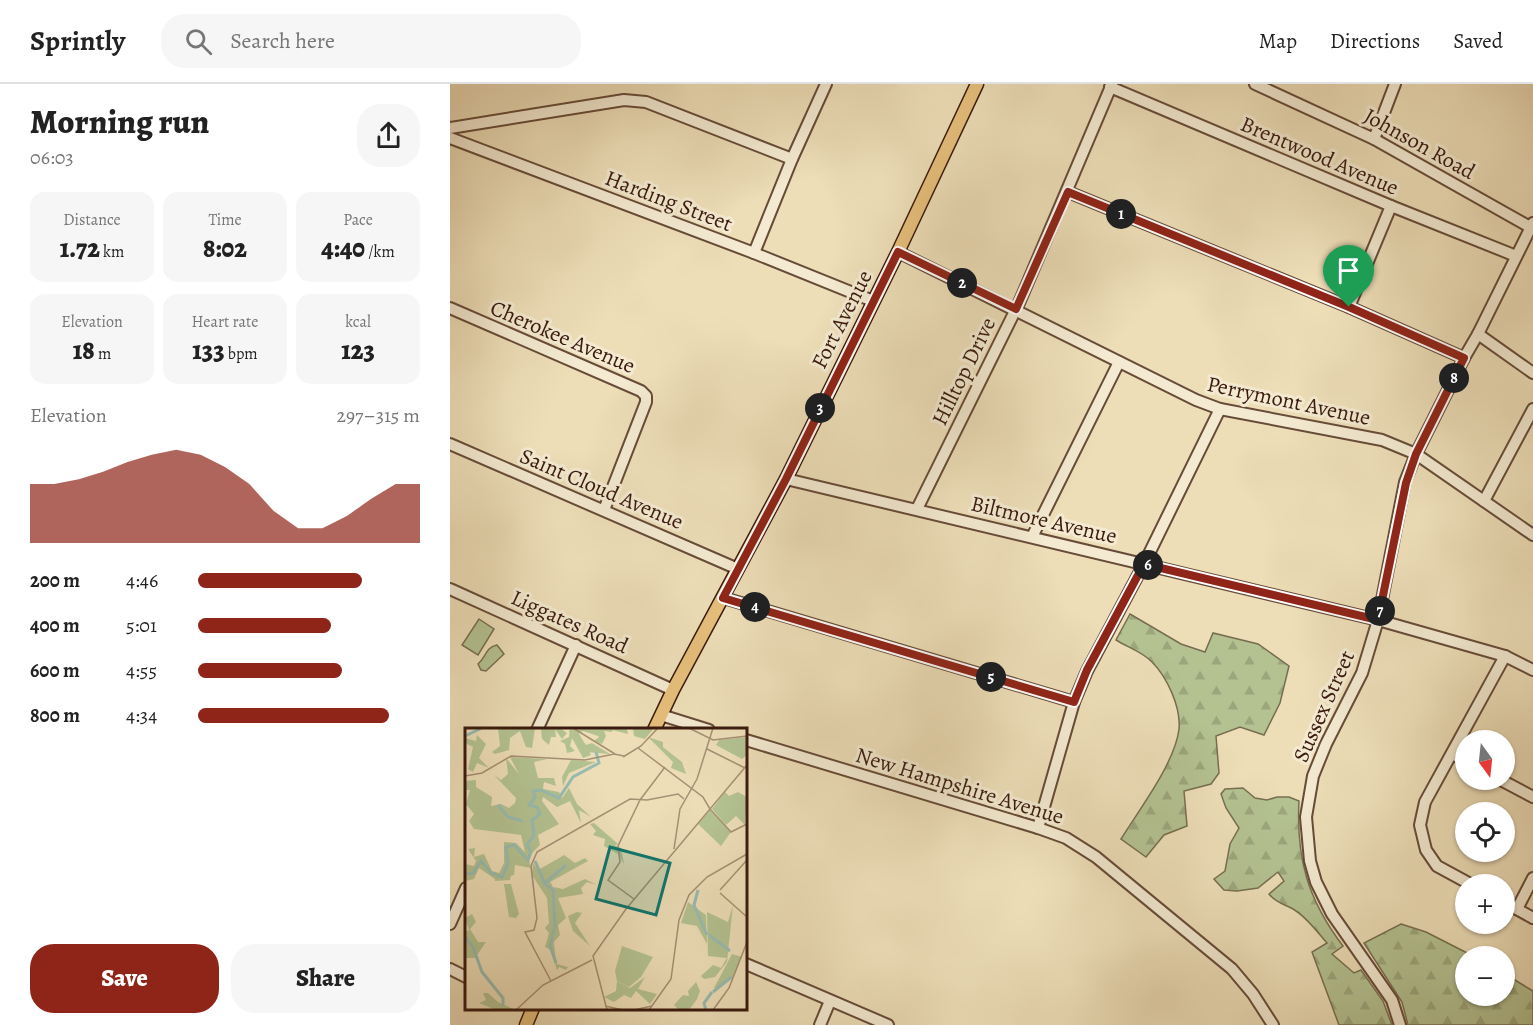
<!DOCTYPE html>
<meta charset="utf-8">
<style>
body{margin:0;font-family:Alegreya,serif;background:#f6f6f6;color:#222;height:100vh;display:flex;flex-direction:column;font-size:22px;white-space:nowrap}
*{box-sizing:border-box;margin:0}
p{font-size:20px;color:#767676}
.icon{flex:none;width:33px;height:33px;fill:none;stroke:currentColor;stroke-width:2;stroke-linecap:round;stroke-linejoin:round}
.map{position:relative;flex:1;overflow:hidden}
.details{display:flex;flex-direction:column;background:#fff;width:450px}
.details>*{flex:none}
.needle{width:39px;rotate:165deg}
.tools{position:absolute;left:1005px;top:646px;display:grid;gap:12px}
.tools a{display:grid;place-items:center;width:60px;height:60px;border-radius:50%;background:#fff;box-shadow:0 2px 4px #0004;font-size:30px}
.pin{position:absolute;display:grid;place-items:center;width:51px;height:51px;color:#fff;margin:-62px -26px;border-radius:50% 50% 50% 0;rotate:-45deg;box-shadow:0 0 6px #0007}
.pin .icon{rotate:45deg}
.km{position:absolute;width:30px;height:30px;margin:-15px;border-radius:50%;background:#222;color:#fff;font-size:16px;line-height:30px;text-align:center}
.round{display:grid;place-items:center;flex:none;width:63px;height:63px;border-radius:24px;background:#f6f6f6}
.headline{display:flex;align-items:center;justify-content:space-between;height:102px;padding:0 30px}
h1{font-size:33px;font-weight:800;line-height:45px}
.figures{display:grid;grid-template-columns:repeat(3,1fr);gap:9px;height:102px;padding:6px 30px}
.figures div{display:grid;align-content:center;border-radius:15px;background:#f6f6f6;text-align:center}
.figures b{font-size:26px;font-weight:800}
.figures small{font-size:16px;font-weight:400}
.figures p{font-size:16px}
.chart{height:168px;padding:12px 30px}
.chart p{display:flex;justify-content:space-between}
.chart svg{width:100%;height:108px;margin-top:6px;fill:#8f2418;opacity:.7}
.action{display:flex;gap:12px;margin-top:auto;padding:12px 30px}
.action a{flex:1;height:69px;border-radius:24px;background:#8f2418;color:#fff;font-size:24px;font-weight:800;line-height:69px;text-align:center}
.action a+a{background:#f6f6f6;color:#222}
ul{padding:0 30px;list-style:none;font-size:20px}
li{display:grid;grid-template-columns:96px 72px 1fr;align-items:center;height:45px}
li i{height:15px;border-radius:8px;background:#8f2418}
header{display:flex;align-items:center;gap:36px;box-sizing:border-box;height:84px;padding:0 30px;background:#fff;border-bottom:2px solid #e0e0e0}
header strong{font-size:28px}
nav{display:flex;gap:33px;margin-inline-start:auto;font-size:21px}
.search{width:420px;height:54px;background:#f6f6f6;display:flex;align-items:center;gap:15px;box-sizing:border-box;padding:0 21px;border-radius:24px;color:#767676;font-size:22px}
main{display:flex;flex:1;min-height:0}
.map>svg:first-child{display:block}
.forest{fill:url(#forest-firs);stroke:#776e50;stroke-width:1.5}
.park{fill:#b4c292;stroke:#776e50;stroke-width:1.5}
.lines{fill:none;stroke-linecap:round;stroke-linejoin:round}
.minor-casing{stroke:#674b38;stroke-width:14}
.major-casing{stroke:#3a1a0e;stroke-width:15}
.minor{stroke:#f3ead1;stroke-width:10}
.major{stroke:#e6bf7c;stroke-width:12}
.route-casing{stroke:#fff;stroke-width:12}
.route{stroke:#8f2418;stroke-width:8}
.labels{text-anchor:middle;stroke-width:6;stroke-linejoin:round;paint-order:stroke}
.street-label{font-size:22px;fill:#3a1a0e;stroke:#f3ead1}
.inset-river{fill:none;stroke:#99bcb1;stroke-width:3}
.inset-road{fill:none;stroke:#a59074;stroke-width:1.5}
.view{fill:#0f766e;fill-opacity:0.15;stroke:#0f766e;stroke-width:3}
.inset-edge{fill:none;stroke:#3a1a0e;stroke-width:3}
</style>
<header>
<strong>Sprintly</strong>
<div class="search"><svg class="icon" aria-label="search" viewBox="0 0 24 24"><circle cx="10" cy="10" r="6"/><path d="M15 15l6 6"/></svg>Search here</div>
<nav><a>Map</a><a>Directions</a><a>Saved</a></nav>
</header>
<main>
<section class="details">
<div class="headline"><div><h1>Morning run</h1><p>06:03</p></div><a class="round"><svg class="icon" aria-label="share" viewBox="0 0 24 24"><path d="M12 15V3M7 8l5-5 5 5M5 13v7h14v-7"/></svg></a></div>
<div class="figures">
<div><p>Distance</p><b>1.72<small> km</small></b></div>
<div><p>Time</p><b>8:02</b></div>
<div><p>Pace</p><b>4:40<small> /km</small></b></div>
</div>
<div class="figures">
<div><p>Elevation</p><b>18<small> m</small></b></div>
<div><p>Heart rate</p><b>133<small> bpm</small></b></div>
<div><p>kcal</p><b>123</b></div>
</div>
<div class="chart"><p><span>Elevation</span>297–315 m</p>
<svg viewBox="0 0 160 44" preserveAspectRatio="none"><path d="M0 44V20L10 20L20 18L30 15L40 11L50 8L60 6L70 8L80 13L90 20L100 31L110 38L120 38L130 33L140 26L150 20L160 20V44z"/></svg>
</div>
<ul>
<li><b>200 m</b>4:46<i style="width:74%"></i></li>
<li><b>400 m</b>5:01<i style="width:60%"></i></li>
<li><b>600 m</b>4:55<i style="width:65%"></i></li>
<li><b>800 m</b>4:34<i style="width:86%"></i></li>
</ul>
<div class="action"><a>Save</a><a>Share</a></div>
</section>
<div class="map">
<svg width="1083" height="941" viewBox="0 0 1083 941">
<defs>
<pattern id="forest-firs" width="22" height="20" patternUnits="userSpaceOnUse" patternTransform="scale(1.5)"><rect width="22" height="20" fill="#b4c292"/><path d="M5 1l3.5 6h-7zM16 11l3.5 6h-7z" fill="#9ca67d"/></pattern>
</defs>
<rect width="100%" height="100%" fill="#eddeb8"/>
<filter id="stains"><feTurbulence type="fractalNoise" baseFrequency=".00333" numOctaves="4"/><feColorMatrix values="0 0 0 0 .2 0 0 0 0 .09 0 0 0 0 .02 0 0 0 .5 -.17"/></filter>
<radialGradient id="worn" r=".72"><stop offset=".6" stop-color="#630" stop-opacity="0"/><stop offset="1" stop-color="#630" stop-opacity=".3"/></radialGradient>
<g class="forest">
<path d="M680,530L731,560L755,568L763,549L808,560L839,582L830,619L814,651L790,643L766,652L769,689L761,700L734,707L737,742L714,751L696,773L671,755C689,726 725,679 729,645C731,623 717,593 702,578C693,568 677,563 666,556Z"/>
<path d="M793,704L805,714L817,716L827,713H839L849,717C846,775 858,816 893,862L882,870L904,889L911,886L933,917L942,941H889L862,868L877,859C867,848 857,833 843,825C834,820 826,819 819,810L834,797L828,788L808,804L787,807L774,806L764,795L775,787L780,760L789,744L776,724L771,710L775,705Z"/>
<path d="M951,840L976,848L1025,873H1016V912H1054L1055,890L1083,907V941H958L952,918L914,859Z"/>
</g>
<g class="park">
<path d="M29,535L44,545L28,571L12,561Z"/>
<path d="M47,561L54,570L36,587L31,586L28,580C36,573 36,563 47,561Z"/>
</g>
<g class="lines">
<g class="minor-casing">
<g id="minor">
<path d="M805,0L924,55L1080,143"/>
<path d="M660,3L941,122L1066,172"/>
<path d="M0,44L174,16L196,18L342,75"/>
<path d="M0,54L304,169L423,217"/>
<path d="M924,55L945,0"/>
<path d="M618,108L899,223L1014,274"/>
<path d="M448,168L746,316L770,325L932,356L966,370L1083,451"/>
<path d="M304,169L342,75L376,0"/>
<path d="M899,223L941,122"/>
<path d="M0,224L191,307L196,312V318L154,426"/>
<path d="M1028,250L1083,289"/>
<path d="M0,360L288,485"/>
<path d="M336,395L928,536L1055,572L1083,586"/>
<path d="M1034,417L1083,325"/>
<path d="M467,425L569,219L662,0"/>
<path d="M582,453L669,278"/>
<path d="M0,505L223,606"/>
<path d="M274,514L624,618"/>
<path d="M211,631L259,646"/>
<path d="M87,646L126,561"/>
<path d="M296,656L588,744L616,754L646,773L782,885L803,910L823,941"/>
<path d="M1002,670L1016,677"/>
<path d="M1051,696L1083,713"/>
<path d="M588,744L624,618L637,587L694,480L770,325"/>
<path d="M1022,801L987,782L976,766L970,741L975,718L1055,572"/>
<path d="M1054,818L1083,834"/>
<path d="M1067,825L1083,794"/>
<path d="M0,840L16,804"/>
<path d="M296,880L438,941"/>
<path d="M0,885L16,893"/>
<path d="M370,941L380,917"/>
<path d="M950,941L942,916L882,830L866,798L860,777L856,733L863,692L876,660L912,589L928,536L955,398L966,370L1014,274L1028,250L1083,139"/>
</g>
</g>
<g class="major-casing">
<g id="major">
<path d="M204,646L223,606L336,395L448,168L527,0"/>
<path d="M76,941L83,924"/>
</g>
</g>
<use href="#minor" class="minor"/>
<use href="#major" class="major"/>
</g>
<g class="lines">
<g class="route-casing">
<path id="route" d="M618,108L899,223L1014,274L966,370L956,399L928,536L694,480L637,586L624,618L273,514L336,395L448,168L566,225Z"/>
</g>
<use href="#route" class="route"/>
</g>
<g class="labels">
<g class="street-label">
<text transform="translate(970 59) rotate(29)" y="8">Johnson Road</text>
<text transform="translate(870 71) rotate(23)" y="8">Brentwood Avenue</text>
<text transform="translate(219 116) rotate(21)" y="8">Harding Street</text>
<text transform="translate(391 235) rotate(-63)" y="8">Fort Avenue</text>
<text transform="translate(113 252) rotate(23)" y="8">Cherokee Avenue</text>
<text transform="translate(513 287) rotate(-64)" y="8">Hilltop Drive</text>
<text transform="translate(839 316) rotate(12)" y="8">Perrymont Avenue</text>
<text transform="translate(152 404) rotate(23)" y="8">Saint Cloud Avenue</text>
<text transform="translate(594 435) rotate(13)" y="8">Biltmore Avenue</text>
<text transform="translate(120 537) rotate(24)" y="8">Liggates Road</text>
<text transform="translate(873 622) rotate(-66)" y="8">Sussex Street</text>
<text transform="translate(510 701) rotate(17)" y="8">New Hampshire Avenue</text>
</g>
</g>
<g transform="translate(15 644)">
<rect width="282" height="282" fill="#eddeb8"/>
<path d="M33,0H70L67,20L61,19L55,3L45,10L44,22L30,26L27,24L35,18ZM82,0H95L102,5L97,11L90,1L91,9H86L84,17L77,11L76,0ZM139,0H189L180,11L169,8L168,1H162L163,6ZM105,1L113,4L126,27L118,30L107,10L105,18L110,23L102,25L100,16L95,13L104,9ZM12,7L21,16L14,30L24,40L12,35L8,44L3,41L8,19L0,15V10L11,13ZM183,9L198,14V19L217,34L221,46L206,40L208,34ZM45,29L82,31L69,34L73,50H89L91,58L79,54L78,61L94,64L97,70L104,60L112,76L126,89L114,82L116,95L105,73L92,79L78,69L77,73L94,96L73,107L75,117L63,129L66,140L50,137L49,147L30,151L14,140L9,151L0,153V136L9,138L11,133L3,121L10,120L9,129L19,126L27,143L34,145L39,135V114L51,115L60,124L56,107L9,101L4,93L9,86L1,76L5,62H0V53L11,52V59L27,69L26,78L36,76L44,80L50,75L51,70L29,47L36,52L43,46L41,30L54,46ZM106,32L131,34L104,45L98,58L97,49ZM129,95L153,116L150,117L156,120L159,136L153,126L139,118L140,111L128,107L131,103L125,96ZM91,132L109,140L85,153L88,159L98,161L120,151L132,157L122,154L116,160L118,166L93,170L101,190L93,197L95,207L89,214L90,226L92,236L103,239L101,242L94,239L92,242L86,222L80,219L84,205L80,200L84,195L82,170L67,147L68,135L73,142ZM39,156H46L54,186L51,190L44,189ZM223,174L241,187L242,216L232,198L216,195ZM268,177L262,234L250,249L239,251L236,248L248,237L256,240L262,230L243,228L242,184L263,194ZM112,184L117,185L110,195L125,218L108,203L103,188ZM7,186L11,194L5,201L13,214H21L10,230H0V204L4,202L0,190ZM267,226L277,229L267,251L252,262L249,260ZM180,249L173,261L192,266L185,276L171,263L166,270L159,267L149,274L139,269L151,263L152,253L165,260ZM231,254L235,263L232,271L224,282H214L209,277L218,267L224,268L223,263ZM23,265L33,274L48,281L31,282L14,275L21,272L18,265Z" fill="#b4c292"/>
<path d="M260,64L264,68L273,64L282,69L280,97L271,88L261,97L247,81ZM157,218L188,229L176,249L164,259L152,253L150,243Z" fill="#b4c292"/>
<path d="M124,0H148L147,4L139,3L141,8L137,16L129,13L134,9L133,8L118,3L113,6L121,17L127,15L145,26L121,24L111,5L105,4L103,3ZM282,9V27L277,31L251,17L254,12ZM245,82L266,104L256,118L233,96ZM48,117L64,139L49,134L45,152L30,153L29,147L37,150L42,136L40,119ZM99,127L110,135L120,130L123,133L85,154L76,141Z" fill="#b4c292"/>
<path class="inset-river" d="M0,8L17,0M33,77L43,89L58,93M70,133L80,156L88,162L90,198L85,218L91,235M0,146L8,145L16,133L26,145L37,149L43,136L41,119L49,117L63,132L66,124L62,117L69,107L67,92L75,86L72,79L64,77L70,69L68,63L76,62L94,70L108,49L134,35L131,24M80,155L101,137M233,162L229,177L242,207M244,207L265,223M0,209L8,219L17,244L38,270V278M248,264L266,249M241,282L239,275L247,264"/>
<path class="inset-road" d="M108,0L150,26M224,0L248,12L282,8M173,20L238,69L245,81M242,21L280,40M158,29L176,18L193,0M0,48L17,45L46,28L120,32L149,26L159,28M245,81L266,104L282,96M209,121L215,81L232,51L248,0M255,162L282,132M255,165L282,189M169,171L143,152L155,134L153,118L175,72L200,39M86,253L60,204L69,202L72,190L66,138L72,124L165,71L182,72L213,66L219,71M140,278L158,282M51,282L78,257L127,232M142,282L128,228L161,181L282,37M169,282L187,278M184,282L206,251L214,192L224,167L242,149L282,126M248,282L264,260L282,214"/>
<path class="view" d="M145,119L205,135L191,187L131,171Z"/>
<rect width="282" height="282" class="inset-edge"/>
</g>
<rect width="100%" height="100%" filter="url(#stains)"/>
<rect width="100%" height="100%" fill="url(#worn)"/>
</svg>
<div class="tools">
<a><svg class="needle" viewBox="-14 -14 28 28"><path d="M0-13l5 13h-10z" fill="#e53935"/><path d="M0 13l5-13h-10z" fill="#767676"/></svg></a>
<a><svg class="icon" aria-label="locate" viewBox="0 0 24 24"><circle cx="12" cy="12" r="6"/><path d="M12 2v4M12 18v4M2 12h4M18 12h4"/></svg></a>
<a>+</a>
<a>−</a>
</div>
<div class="pin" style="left:899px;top:223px;background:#1e9e55"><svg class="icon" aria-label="arrive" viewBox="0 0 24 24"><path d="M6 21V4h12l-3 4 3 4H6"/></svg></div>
<b class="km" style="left:671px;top:130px">1</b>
<b class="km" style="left:512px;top:199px">2</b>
<b class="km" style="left:370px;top:324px">3</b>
<b class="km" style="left:305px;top:523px">4</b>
<b class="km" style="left:541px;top:593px">5</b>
<b class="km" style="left:698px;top:481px">6</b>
<b class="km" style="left:930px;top:527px">7</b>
<b class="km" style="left:1004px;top:294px">8</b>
</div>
</main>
